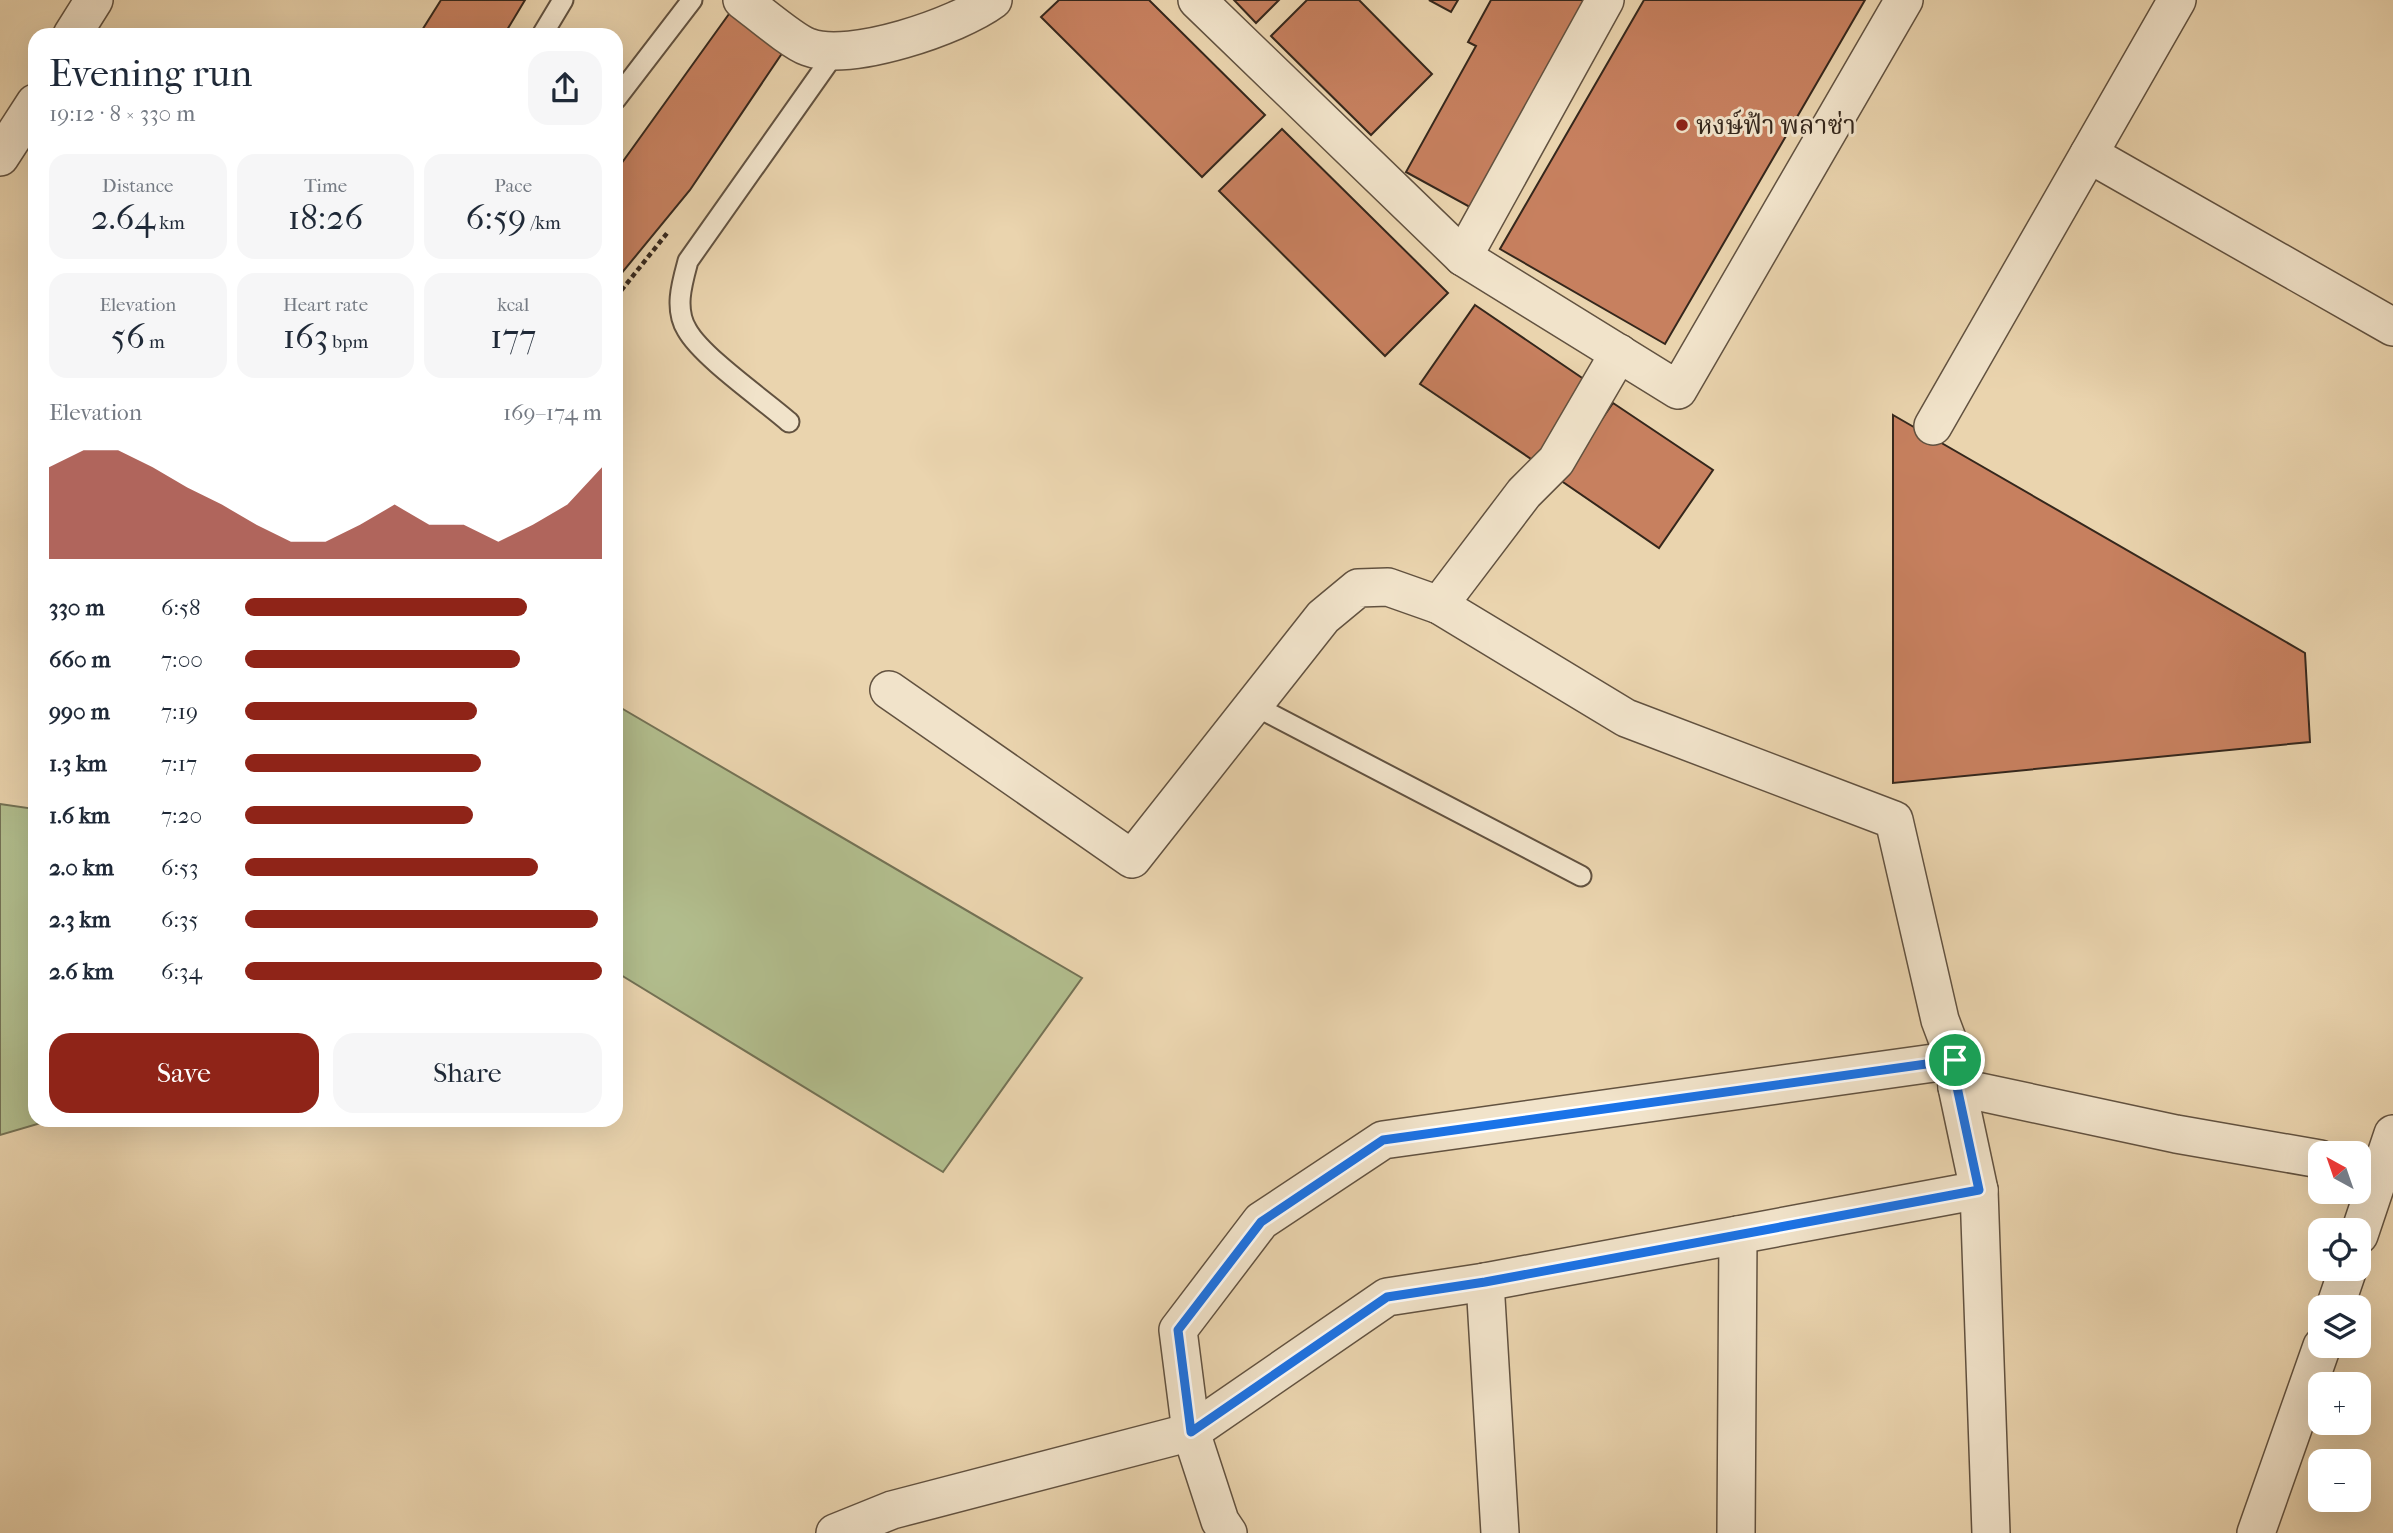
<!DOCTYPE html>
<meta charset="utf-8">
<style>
body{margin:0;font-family:"IM FELL French Canon","Noto Serif Thai",serif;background:#f6f6f7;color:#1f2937;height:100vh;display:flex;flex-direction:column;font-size:26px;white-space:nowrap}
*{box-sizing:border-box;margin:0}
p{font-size:23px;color:#747a83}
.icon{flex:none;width:38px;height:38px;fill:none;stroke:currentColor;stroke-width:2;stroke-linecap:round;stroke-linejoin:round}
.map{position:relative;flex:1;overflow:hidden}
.panel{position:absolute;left:28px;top:28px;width:595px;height:1099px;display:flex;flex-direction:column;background:#fff;border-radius:21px;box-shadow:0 7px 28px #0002}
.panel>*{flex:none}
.needle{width:46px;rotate:320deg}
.tools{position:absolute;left:2308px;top:1141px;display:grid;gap:14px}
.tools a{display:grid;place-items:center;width:63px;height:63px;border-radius:14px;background:#fff;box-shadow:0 7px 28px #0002;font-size:35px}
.pin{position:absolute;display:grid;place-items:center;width:60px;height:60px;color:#fff;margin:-30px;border:4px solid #fff;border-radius:50%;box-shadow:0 2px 7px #0007}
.round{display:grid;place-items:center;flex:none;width:74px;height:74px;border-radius:21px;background:#f6f6f7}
.summary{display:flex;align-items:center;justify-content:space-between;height:119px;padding:0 21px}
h1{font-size:38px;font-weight:600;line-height:52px}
.metrics{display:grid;grid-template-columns:repeat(3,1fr);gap:10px;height:119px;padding:7px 21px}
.metrics div{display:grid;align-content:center;border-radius:18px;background:#f6f6f7;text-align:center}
.metrics b{font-size:35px;font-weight:600}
.metrics small{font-size:19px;font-weight:400}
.metrics p{font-size:19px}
.chart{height:196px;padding:14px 21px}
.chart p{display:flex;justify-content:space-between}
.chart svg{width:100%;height:126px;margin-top:7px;fill:#8f2418;opacity:.7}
.button{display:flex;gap:14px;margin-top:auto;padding:14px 21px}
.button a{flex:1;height:80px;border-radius:21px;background:#8f2418;color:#fff;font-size:28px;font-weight:600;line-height:80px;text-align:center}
.button a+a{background:#f6f6f7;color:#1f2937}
ul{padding:0 21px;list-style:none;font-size:23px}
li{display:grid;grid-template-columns:112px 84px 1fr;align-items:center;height:52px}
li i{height:18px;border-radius:9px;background:#8f2418}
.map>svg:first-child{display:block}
.green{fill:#b2be8e;stroke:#747255;stroke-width:2}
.building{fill:#c7805f;stroke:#35271c;stroke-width:2}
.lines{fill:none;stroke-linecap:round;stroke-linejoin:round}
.lane-casing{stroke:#625240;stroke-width:23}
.street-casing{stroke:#625240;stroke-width:40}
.path{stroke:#35271c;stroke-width:4.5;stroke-dasharray:5 3.5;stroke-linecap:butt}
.lane{stroke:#f1e3ca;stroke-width:19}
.street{stroke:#f1e3ca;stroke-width:37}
.route-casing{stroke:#fff;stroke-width:14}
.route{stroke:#1a73e8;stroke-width:9}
.poi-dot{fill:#8f2418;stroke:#f1e3ca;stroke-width:2.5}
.labels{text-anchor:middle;stroke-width:6;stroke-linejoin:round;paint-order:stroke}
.poi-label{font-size:26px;fill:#35271c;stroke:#f1e3ca;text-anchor:start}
</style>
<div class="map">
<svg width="2393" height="1533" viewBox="0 0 2393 1533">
<rect width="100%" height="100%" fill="#ead4ae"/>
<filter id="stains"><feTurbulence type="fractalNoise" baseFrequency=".00286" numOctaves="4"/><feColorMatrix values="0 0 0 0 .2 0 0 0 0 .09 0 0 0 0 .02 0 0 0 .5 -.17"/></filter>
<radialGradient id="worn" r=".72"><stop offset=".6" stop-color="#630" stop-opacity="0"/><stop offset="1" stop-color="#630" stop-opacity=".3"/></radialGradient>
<g class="green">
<path d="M616,705L1082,978L943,1172L616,972Z"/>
<path d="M0,804L35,809V1120H51L0,1135Z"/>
</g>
<g class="building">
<path d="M441,0H525L504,35H419Z"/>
<path d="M1059,0H1149L1265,115L1202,177L1041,17Z"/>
<path d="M1234,0H1279L1256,23Z"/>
<path d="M1307,0H1359L1432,74L1371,135L1271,36Z"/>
<path d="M1429,0H1458L1451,12Z"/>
<path d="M1491,0H1596L1477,211L1406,172L1476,46L1468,42Z"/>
<path d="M1644,0H1865L1665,344L1500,249Z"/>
<path d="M734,7L791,40L690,190L616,280V171Z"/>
<path d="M1282,129L1448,293L1385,356L1219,191Z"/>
<path d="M1475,305L1591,384L1537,463L1420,384Z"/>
<path d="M1613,403L1713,470L1659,548L1560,480Z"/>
<path d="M1893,415L2305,653L2310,742L1893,783Z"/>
</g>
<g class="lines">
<g class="lane-casing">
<g id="lane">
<path d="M542,35L563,0"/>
<path d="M616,99L692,0"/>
<path d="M789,422C764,400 702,357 687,330C674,309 682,283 688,261L837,50"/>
<path d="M1255,706L1581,876"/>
</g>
</g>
<g class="street-casing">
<g id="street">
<path d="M742,0C757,11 793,42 808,47C850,63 958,26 993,0"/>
<path d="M1197,0L1463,257L1678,390L1904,0"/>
<path d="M72,35L94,0"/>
<path d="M2089,154L2393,327"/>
<path d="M0,157L35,103"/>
<path d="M1463,257L1605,0"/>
<path d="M1933,426L2177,0"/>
<path d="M1439,605L1524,493L1556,461L1619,353"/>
<path d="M889,690L1132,859L1323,617L1358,588L1388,587L1439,605L1626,718L1894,820L1940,1020L1955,1060L1957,1087L1979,1190L1991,1533"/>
<path d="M1957,1087L2176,1134L2320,1159"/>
<path d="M2359,1235L2393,1134"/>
<path d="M1485,1282L1500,1533"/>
<path d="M2335,1307L2348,1269"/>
<path d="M835,1533L892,1510L1191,1432L1387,1297L1485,1282L1979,1190"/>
<path d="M1228,1533L1220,1521L1191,1432L1178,1330L1261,1221L1383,1140L1955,1060"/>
<path d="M1736,1533L1738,1235"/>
<path d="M2256,1533L2322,1346"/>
</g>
</g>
<path class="path" d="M616,297L668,232"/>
<use href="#lane" class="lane"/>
<use href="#street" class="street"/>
</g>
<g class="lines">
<g class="route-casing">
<path id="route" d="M1955,1060L1957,1087L1979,1190L1485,1282L1387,1297L1191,1432L1178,1330L1261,1222L1383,1140Z"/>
</g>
<use href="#route" class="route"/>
</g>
<circle class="poi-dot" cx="1682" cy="125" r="7"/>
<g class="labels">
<g class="poi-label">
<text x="1696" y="134">หงษ์ฟ้า พลาซ่า</text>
</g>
</g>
<rect width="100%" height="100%" filter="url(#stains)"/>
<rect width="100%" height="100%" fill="url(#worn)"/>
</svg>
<div class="tools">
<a><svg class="needle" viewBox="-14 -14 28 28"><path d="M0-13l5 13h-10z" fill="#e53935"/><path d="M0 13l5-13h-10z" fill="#747a83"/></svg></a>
<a><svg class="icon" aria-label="locate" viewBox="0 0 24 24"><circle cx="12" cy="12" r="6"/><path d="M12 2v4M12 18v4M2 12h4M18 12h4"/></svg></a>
<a><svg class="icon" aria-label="layers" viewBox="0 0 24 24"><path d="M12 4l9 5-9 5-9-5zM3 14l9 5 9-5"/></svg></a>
<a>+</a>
<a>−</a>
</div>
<div class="pin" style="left:1955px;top:1060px;background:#1e9e55"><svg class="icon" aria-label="arrive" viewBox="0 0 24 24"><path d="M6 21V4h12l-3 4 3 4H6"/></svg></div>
<section class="panel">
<div class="summary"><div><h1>Evening run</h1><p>19:12 · 8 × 330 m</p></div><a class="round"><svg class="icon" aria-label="share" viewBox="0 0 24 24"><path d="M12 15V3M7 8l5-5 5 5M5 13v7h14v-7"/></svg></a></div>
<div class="metrics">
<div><p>Distance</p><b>2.64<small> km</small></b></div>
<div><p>Time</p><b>18:26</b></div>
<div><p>Pace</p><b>6:59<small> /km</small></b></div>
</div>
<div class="metrics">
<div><p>Elevation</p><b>56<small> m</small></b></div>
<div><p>Heart rate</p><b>163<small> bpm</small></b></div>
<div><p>kcal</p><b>177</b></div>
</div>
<div class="chart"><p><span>Elevation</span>169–174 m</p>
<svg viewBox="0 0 160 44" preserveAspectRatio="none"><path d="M0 44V12L10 6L20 6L30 12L40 19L50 25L60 32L70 38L80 38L90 32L100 25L110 32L120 32L130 38L140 32L150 25L160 12V44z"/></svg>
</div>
<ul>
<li><b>330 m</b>6:58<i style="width:79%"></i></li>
<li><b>660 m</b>7:00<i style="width:77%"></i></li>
<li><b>990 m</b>7:19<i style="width:65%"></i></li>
<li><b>1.3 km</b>7:17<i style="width:66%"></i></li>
<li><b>1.6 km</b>7:20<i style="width:64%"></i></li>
<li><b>2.0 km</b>6:53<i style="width:82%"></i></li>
<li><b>2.3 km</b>6:35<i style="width:99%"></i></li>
<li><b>2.6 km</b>6:34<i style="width:100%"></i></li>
</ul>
<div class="button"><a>Save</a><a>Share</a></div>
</section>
</div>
